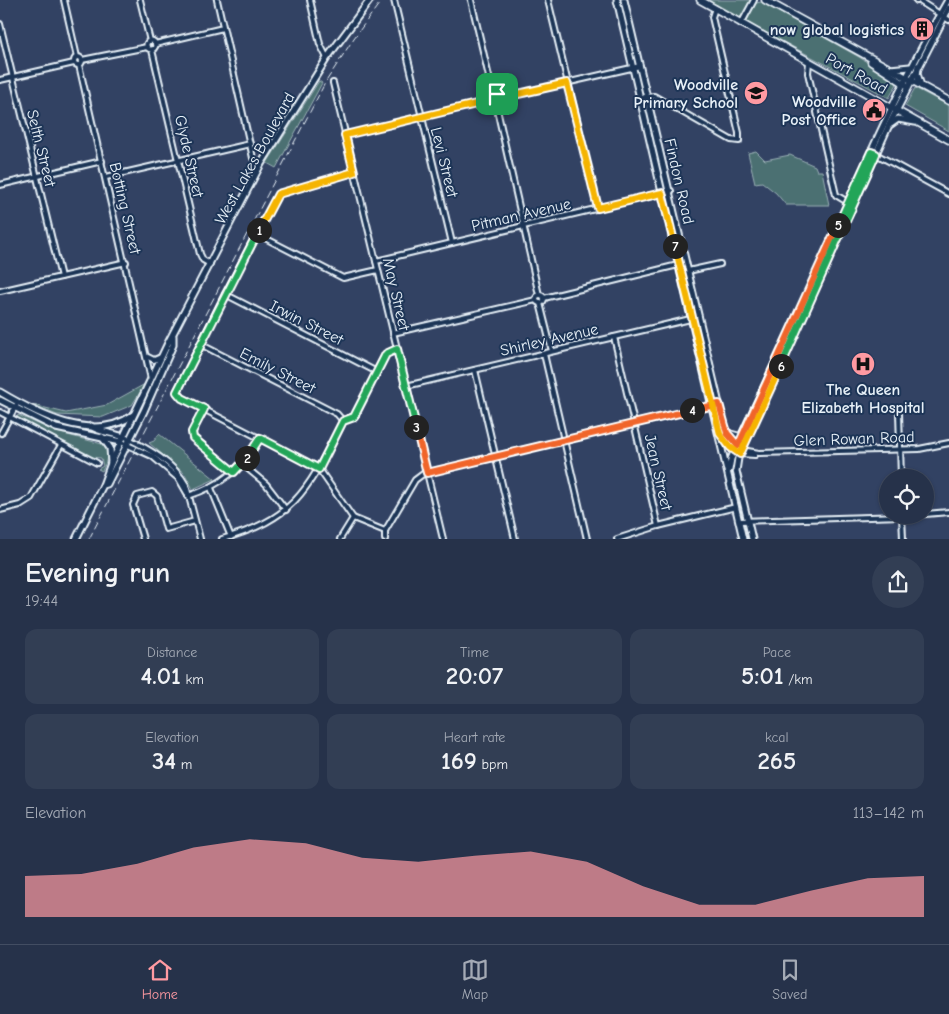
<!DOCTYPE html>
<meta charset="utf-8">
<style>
body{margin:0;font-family:"Comic Neue",sans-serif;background:#323e54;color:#f1f3f6;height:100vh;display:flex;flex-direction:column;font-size:19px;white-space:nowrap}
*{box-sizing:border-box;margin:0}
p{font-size:16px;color:#a4aab5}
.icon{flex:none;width:28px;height:28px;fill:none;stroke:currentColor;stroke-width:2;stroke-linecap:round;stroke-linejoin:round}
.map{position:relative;height:539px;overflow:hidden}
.panel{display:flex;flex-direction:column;background:#26324a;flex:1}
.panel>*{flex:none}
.controls{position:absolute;left:879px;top:469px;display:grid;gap:10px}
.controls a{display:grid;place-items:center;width:55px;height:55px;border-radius:50%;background:#26324a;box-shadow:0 1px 4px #0004,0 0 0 1px #424d62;font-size:25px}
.pin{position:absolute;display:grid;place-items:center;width:42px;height:42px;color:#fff;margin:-21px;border-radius:10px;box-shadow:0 2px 8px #0006}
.km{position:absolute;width:25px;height:25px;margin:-12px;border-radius:50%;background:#222;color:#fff;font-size:14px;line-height:25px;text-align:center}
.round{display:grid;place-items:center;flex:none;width:52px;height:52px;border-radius:26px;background:#323e54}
.summary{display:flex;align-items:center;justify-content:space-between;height:85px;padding:0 25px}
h1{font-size:28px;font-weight:700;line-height:38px}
.metrics{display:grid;grid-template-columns:repeat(3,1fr);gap:8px;height:85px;padding:5px 25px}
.metrics div{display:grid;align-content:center;border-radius:12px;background:#323e54;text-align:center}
.metrics b{font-size:25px;font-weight:700}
.metrics small{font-size:14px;font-weight:400}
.metrics p{font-size:14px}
.chart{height:140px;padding:10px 25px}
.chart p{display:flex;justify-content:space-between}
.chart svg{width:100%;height:90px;margin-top:5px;fill:#ff9aa2;opacity:.7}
.dock{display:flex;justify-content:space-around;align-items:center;height:70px;border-top:1px solid #424d62;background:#26324a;font-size:14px;color:#a4aab5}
.dock a{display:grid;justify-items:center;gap:2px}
.dock .on{color:#ff9aa2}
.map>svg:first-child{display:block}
.green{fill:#4c7072;stroke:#9ab0b5}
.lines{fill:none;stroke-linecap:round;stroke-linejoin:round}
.minor-casing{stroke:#e8f1f8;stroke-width:8}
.secondary-casing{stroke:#e8f1f8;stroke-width:9}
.trunk-casing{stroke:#e8f1f8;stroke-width:9}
.minor{stroke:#1d3557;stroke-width:4}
.secondary{stroke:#1d3557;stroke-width:5}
.trunk{stroke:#1d3557;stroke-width:5.5}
.rail{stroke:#e8f1f8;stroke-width:1;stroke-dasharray:8 4;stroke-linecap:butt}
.split-1-casing{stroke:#fff;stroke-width:10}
.split-2-casing{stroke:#fff;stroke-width:10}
.split-3-casing{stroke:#fff;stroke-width:10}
.split-4-casing{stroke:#fff;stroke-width:10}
.split-5-casing{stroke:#fff;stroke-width:10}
.split-6-casing{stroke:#fff;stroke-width:10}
.split-7-casing{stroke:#fff;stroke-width:10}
.split-8-casing{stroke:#fff;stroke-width:10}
.split-1{stroke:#f5b400;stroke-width:6}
.split-2{stroke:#22a559;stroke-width:6}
.split-3{stroke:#22a559;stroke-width:6}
.split-4{stroke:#f0652b;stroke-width:6}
.split-5{stroke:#f0652b;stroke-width:6}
.split-6{stroke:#22a559;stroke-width:6}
.split-7{stroke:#f5b400;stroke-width:6}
.split-8{stroke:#f5b400;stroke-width:6}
.labels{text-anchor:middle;stroke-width:4;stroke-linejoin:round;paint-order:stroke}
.poi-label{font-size:16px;font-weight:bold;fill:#e8f1f8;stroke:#1d3557;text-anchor:end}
.street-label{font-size:16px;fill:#e8f1f8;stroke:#1d3557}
</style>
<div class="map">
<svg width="949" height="539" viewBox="0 0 949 539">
<rect width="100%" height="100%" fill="#324263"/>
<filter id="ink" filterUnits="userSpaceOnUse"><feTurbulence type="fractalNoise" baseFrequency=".02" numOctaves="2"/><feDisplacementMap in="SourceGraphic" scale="10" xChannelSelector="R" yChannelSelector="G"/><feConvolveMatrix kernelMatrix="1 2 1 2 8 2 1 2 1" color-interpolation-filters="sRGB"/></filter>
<g filter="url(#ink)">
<g class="green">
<path d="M707,0H751L743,16L738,17Z"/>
<path d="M761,2L859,57L898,82L889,98L748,23L747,19L756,3Z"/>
<path d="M319,81L322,83L276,168L267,163Z"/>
<path d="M915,88L949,106V131L905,106Z"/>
<path d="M756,151L765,160L790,155L815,166L817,171H822L829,205H786L776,193L762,182L755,183L748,153Z"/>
<path d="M145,384L132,405L103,417L57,415L29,404L66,413L107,405Z"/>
<path d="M18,415L56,432L102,444C110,452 107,461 102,471L98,469L103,466L101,458L91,457L16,419Z"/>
<path d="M159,434L215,479L193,489L185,474L149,443L154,441Z"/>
</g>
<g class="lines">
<g class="minor-casing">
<g id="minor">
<path d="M64,0L77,57"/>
<path d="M140,0L150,41"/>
<path d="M217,0L253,158L261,164"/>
<path d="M310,0L320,44L327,58"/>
<path d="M394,0L452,243"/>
<path d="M471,0L493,94"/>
<path d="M548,0L598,208"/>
<path d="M916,0L917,1"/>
<path d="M921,2L949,20"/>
<path d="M0,24L61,277"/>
<path d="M741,24L754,0"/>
<circle cx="151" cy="45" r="4.5"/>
<path d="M155,44L223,28"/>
<path d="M152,50L200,254L203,260L210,264"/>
<circle cx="78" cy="61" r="4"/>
<path d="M82,60L147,47"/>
<path d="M809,62L808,73L836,195L849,203"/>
<path d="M79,65L151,379"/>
<path d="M0,80L74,63"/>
<path d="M333,83L443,539"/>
<circle cx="495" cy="100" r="5.5"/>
<path d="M500,98L640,66"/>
<path d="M640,98L654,96L731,140L739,141V133L712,17L715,8"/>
<path d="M496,105L539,295"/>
<path d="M345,135L489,101"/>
<path d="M874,153L949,194"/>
<path d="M354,172L278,194L225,294L177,392L182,398L319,469L353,518L385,531V539"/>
<path d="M106,177L250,144"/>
<path d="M0,185L102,161"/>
<path d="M257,234L343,278L378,270"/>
<path d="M376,261L671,191"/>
<path d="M688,271L720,264"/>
<path d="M0,291L126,262"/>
<path d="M225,294L377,372"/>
<circle cx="540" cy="299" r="4"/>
<path d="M544,298L686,263"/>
<path d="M540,303L552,351"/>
<path d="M393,333L536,300"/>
<path d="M614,337L658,526"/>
<path d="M200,344L337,414L343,421"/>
<path d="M544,354L587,539"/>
<path d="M148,357L154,360L161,357"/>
<path d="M475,370L515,539"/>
<path d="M406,386L699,317"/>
<path d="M204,409L192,432L193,437L234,472"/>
<path d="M0,412L97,463"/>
<path d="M899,413L901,478"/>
<path d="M1,433L18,402"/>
<path d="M127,438C149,449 174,463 186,485L200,539"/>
<path d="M121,442L152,456L179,479L187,493"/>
<path d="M742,450L759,453L919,449L949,443"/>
<path d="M740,454L755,455"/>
<path d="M242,464L266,484L286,510"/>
<path d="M211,488L231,537"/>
<path d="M188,496C221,486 242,468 260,438"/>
<path d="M0,510L20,505L31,498L61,445"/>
<path d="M902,515L903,539"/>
<path d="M740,521L902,516L949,512"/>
<path d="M385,531L415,480L423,474L719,404"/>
<path d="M143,539L133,505L137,496L152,492L157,496L166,529L195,521"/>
<path d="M222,539C298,518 309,487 343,421L354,417L386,354L397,349"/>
<path d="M340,539L353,518"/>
<path d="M617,539L658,526L736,507"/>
</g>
</g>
<g class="secondary-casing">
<g id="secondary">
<path d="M617,0L743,539"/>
<path d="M624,0L724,425L731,439L739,448"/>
<path d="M890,69L910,67"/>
<path d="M891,124L898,119L915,122"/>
<path d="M0,392C37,414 93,444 133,415"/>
<path d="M0,400L56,428L121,442"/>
<path d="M91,426C98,432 114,433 123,437"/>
<path d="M727,433L742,437"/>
<path d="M720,435L736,452"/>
<path d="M102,437L110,448L111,463"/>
<path d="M729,470L731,459C759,396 790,334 819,270C859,178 898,87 948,0"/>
<path d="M103,485L107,484L144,411L173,345V336"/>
<path d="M76,539L103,485L111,463L168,343L261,164L327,58L370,0"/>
<path d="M752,539L736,471L738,458L889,125L949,8"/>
</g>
</g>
<g class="trunk-casing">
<g id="trunk">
<path d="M700,0L949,140"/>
<path d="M765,0L949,101"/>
<path d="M871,62L908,86"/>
<path d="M918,66L917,74L921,86"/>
</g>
</g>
<use href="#minor" class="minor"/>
<use href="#secondary" class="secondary"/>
<use href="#trunk" class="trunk"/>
<path class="rail" d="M89,539L325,83L354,38L382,0"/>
</g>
</g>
<g class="lines" filter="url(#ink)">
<g class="split-1-casing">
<path id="split-1" d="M259,230L278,194L354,172L345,135L489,101L492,95L497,94"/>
</g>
<g class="split-2-casing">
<path id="split-2" d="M247,458L234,472L193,438L192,432L204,409L182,398L177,392L259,230"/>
</g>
<g class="split-3-casing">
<path id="split-3" d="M247,458L260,438L319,469L343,421L354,417L386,354L397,349L416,427"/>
</g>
<g class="split-4-casing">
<path id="split-4" d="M416,427L427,473L692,410"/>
</g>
<g class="split-5-casing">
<path id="split-5" d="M692,410L719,404L727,433L738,446L838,225"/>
</g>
<g class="split-6-casing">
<path id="split-6" d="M781,366L876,154L871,152L838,225"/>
</g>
<g class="split-7-casing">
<path id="split-7" d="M675,246L720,434L730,447L740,454L742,450L781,366"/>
</g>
<g class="split-8-casing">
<path id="split-8" d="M497,94L500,98L567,83L598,208L662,193L675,246"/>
</g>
<use href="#split-1" class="split-1"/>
<use href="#split-2" class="split-2"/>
<use href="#split-3" class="split-3"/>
<use href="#split-4" class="split-4"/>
<use href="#split-5" class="split-5"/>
<use href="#split-6" class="split-6"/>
<use href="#split-7" class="split-7"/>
<use href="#split-8" class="split-8"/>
</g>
<defs>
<g id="building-disc" transform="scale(1.25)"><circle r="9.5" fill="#ff9aa2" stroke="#1d3557"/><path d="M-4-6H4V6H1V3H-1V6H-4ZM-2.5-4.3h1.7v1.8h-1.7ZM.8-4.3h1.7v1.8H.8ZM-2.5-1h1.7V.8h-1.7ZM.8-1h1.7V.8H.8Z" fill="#111"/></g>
<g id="school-disc" transform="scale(1.25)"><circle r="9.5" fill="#ff9aa2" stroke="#1d3557"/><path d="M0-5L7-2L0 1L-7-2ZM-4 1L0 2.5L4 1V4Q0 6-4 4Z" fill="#111"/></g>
<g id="civic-disc" transform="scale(1.25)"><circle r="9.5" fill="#ff9aa2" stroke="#1d3557"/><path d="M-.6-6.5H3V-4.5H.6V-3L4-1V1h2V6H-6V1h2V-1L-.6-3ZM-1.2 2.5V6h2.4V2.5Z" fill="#111"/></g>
<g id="hospital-disc" transform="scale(1.25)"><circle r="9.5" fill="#ff9aa2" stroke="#1d3557"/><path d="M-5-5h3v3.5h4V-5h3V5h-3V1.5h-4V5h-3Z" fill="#111"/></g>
</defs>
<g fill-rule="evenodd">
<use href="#building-disc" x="922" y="29"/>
<use href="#school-disc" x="756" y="93"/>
<use href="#civic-disc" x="874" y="110"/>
<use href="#hospital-disc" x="863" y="364"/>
</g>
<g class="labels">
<g class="poi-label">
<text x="904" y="35">now global logistics</text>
<text x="738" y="90">Woodville<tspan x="738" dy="18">Primary School</tspan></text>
<text x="856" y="107">Woodville<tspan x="856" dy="18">Post Office</tspan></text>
<text x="863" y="395" text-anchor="middle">The Queen<tspan x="863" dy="18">Elizabeth Hospital</tspan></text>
</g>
<g class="street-label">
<text transform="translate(857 73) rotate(29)" y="6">Port Road</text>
<text transform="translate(42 148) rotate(76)" y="6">Selth Street</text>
<text transform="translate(190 156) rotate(77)" y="6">Glyde Street</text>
<text transform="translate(254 158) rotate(-61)" y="6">West Lakes Boulevard</text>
<text transform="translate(445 162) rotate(76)" y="6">Levi Street</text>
<text transform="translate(680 181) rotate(77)" y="6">Findon Road</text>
<text transform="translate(126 208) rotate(77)" y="6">Botting Street</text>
<text transform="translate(521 214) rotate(-13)" y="6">Pitman Avenue</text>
<text transform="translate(397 294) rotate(77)" y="6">May Street</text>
<text transform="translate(307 322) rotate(27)" y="6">Irwin Street</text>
<text transform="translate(549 339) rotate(-13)" y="6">Shirley Avenue</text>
<text transform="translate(278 370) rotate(27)" y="6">Emily Street</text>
<text transform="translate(854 438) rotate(-2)" y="6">Glen Rowan Road</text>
<text transform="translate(659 472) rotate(77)" y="6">Jean Street</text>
</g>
</g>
</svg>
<div class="controls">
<a><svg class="icon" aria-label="locate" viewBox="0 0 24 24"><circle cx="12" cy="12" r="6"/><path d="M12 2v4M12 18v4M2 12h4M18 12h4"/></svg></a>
</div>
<div class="pin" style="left:497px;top:94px;background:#1e9e55"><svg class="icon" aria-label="arrive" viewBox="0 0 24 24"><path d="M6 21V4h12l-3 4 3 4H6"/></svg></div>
<b class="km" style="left:259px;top:230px">1</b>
<b class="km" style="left:247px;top:458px">2</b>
<b class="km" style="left:416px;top:427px">3</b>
<b class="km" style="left:692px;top:410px">4</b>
<b class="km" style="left:838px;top:225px">5</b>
<b class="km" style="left:781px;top:366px">6</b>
<b class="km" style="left:675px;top:246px">7</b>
</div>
<section class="panel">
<div class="summary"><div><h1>Evening run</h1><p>19:44</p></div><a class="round"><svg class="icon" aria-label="share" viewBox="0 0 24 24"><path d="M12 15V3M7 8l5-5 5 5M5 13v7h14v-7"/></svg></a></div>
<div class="metrics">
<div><p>Distance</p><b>4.01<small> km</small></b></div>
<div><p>Time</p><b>20:07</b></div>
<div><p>Pace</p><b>5:01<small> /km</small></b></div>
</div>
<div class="metrics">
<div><p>Elevation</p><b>34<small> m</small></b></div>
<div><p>Heart rate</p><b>169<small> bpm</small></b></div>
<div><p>kcal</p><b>265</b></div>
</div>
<div class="chart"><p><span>Elevation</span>113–142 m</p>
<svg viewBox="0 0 160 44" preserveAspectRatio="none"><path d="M0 44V24L10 23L20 18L30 10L40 6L50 8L60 15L70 17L80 14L90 12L100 17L110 29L120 38L130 38L140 31L150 25L160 24V44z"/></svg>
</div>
</section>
<nav class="dock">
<a class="on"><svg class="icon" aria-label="home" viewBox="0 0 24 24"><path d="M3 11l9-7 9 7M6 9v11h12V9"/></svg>Home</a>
<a><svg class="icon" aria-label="map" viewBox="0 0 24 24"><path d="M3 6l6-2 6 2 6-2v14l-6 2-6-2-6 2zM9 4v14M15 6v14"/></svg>Map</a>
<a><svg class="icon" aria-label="saved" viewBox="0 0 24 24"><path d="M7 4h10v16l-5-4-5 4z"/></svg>Saved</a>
</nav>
